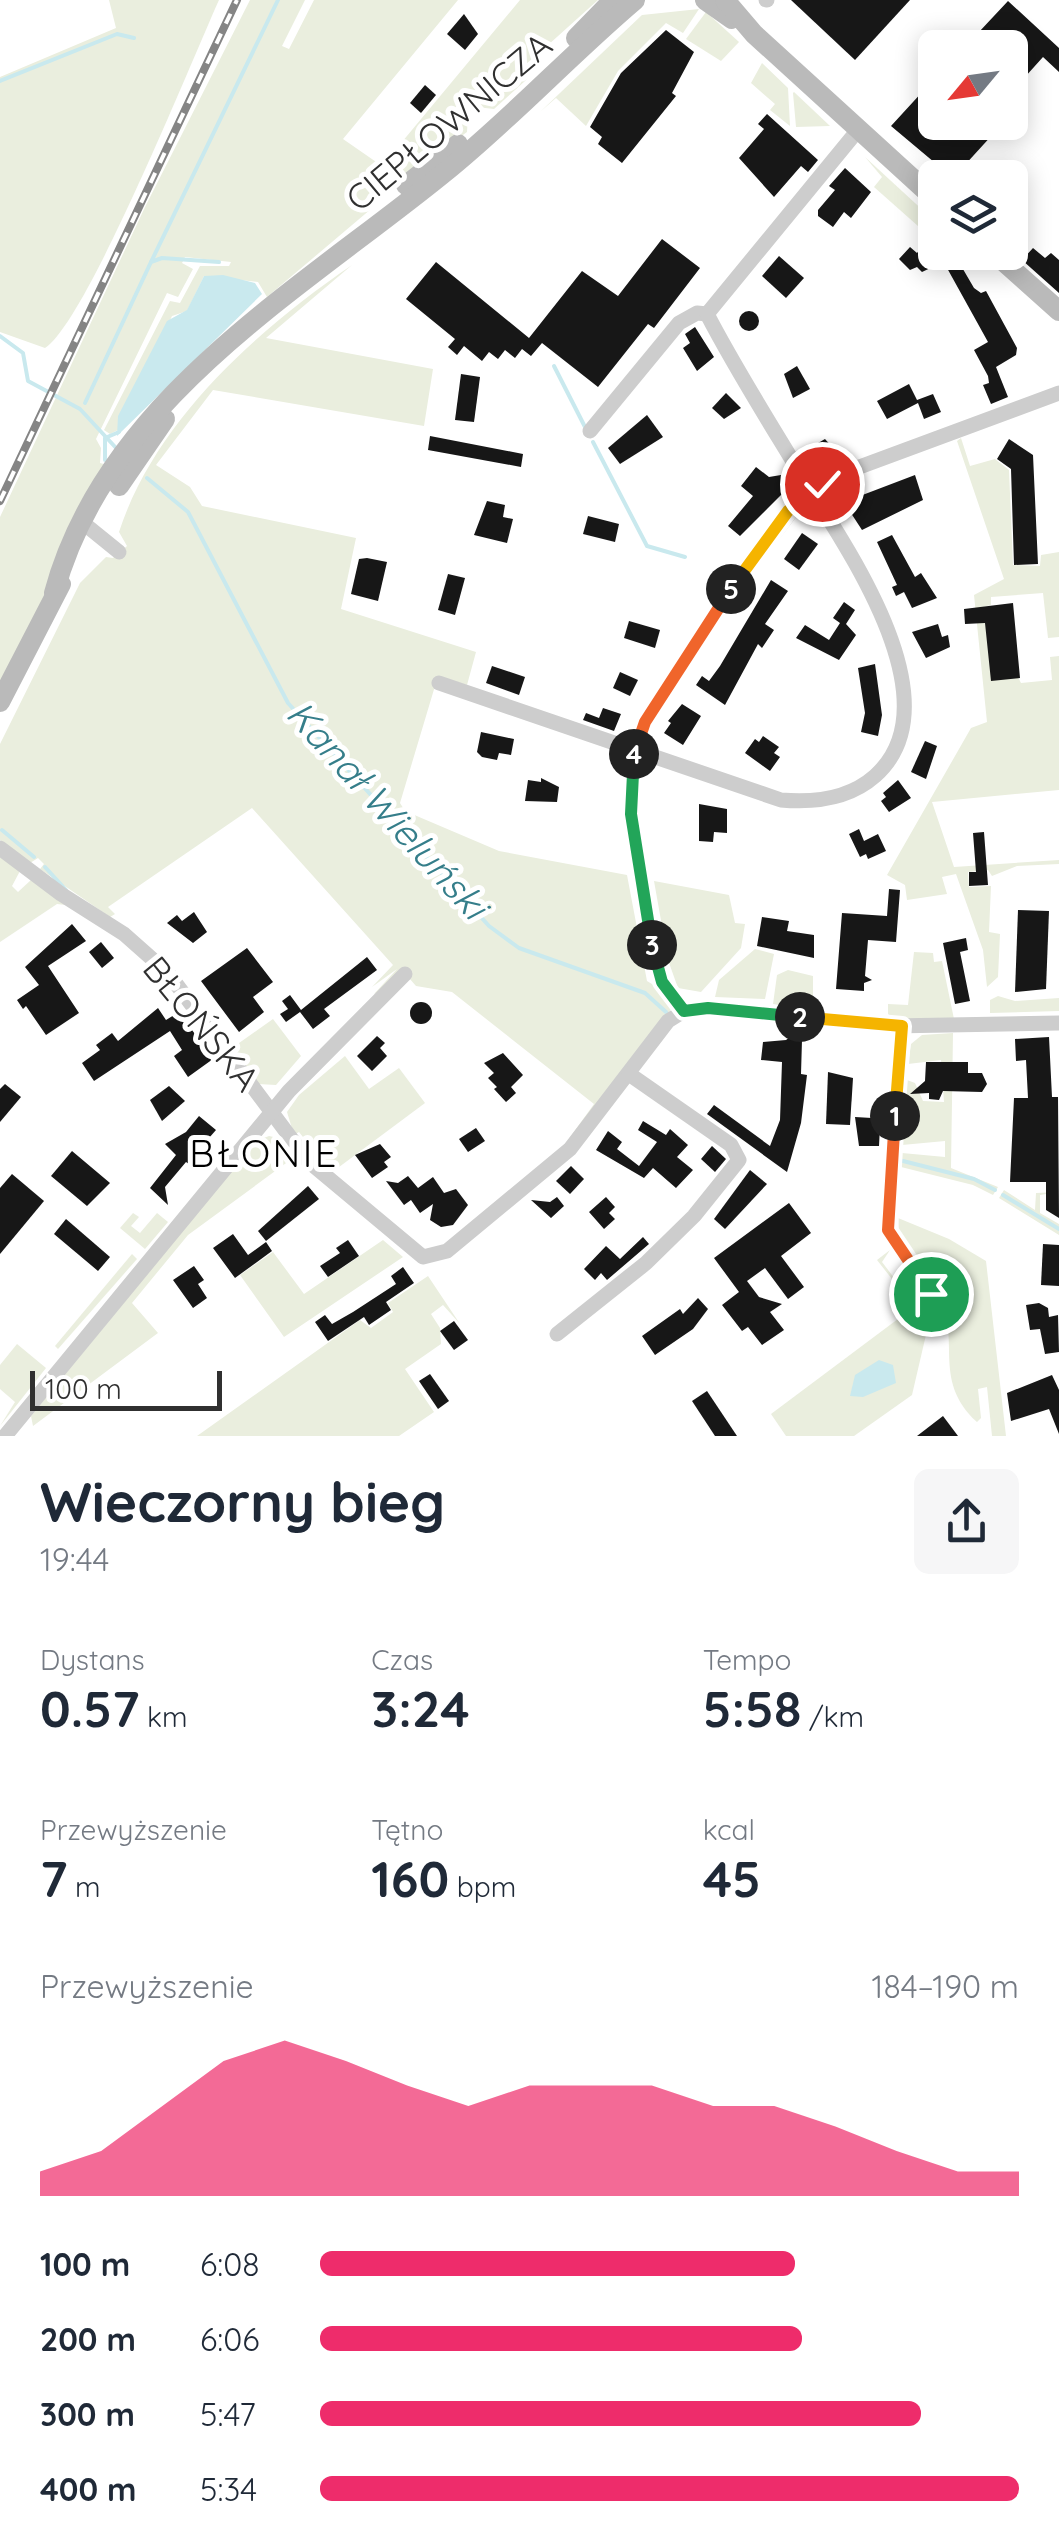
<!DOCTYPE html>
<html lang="pl">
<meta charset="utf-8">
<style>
body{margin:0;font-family:Quicksand,sans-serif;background:#f6f6f7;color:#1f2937;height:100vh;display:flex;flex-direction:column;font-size:38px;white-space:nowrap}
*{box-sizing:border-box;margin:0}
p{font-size:32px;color:#747a83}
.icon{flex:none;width:55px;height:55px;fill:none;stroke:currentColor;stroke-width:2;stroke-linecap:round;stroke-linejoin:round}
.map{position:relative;height:1436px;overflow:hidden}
.side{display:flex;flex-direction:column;background:#fff;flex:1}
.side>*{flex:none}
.needle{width:65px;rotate:241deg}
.tools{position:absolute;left:918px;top:30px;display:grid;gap:20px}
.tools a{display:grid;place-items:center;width:110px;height:110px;border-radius:15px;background:#fff;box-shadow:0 5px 25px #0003;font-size:50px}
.scale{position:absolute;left:30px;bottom:25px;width:192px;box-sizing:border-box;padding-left:10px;border:5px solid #303030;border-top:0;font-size:28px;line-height:35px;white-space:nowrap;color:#303030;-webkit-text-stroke:8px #fff;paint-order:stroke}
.pin{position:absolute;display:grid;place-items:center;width:85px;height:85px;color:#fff;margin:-42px;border:5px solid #fff;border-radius:50%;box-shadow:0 2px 10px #0007}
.km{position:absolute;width:50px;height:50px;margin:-25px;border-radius:50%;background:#222;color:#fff;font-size:28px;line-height:50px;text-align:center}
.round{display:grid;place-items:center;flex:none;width:105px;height:105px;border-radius:15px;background:#f6f6f7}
.head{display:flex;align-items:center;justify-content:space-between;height:170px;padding:0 40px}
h1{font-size:55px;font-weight:700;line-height:75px}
.metrics{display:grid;grid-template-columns:repeat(3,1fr);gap:15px;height:170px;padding:10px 40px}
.metrics div{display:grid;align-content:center}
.metrics b{font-size:50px;font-weight:700}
.metrics small{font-size:28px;font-weight:400}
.metrics p{font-size:28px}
.chart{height:280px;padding:20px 40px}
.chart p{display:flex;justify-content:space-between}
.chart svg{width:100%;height:180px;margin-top:10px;fill:#ee2c6b;opacity:.7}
ul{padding:0 40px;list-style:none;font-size:32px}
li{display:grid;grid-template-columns:160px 120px 1fr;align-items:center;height:75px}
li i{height:25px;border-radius:12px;background:#ee2c6b}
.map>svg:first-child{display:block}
.green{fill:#eaeede}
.water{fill:#c9e9ee}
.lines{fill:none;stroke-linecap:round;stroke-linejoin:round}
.stream{stroke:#c9e9ee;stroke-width:4}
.building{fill:#171717}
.street{stroke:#cdcdcd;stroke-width:15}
.secondary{stroke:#bababa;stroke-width:20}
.rail-casing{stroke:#858585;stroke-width:8}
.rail{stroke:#fff;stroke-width:4;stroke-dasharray:11;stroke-linecap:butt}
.split-1-casing{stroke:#fff;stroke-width:20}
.split-2-casing{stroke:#fff;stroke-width:20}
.split-3-casing{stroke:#fff;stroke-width:20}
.split-4-casing{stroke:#fff;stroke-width:20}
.split-5-casing{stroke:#fff;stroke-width:20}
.split-6-casing{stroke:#fff;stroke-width:20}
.split-1{stroke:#f0652b;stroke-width:12}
.split-2{stroke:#f5b400;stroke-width:12}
.split-3{stroke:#22a559;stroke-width:12}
.split-4{stroke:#22a559;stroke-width:12}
.split-5{stroke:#f0652b;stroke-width:12}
.split-6{stroke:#f5b400;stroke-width:12}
.labels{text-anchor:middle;stroke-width:10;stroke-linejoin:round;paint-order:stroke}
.street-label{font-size:35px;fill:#303030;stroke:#fff}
.water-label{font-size:38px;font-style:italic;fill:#357e8a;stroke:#fff}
.neighbourhood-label{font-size:38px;letter-spacing:2.5px;fill:#000;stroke:#fff}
</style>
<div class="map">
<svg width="1059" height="1436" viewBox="0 0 1059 1436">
<rect width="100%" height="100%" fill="#fff"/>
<g class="green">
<path d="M109,0H219C191,62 87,321 45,348L0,332V77L116,28Z"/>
<path d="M250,0H305L282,46L289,49L314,0H458L343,139L382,166L520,0H598L527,64L530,75L525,81L494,109L477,107L468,114L467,132L397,183L388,182L376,193L371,209L267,297L258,282L204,276L187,311L172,316L118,430L110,434L104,430L170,301L180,303L200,266H229L231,262L185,257L182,263L193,269L178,297L167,293L96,439L101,448L100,463L111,466L0,686V517L145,207Z"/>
<path d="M699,9L683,33L666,23L618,71L586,126L556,98L540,112L642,15Z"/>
<path d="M706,12L739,42L721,61L686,39Z"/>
<path d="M762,63L788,88L790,126L770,110L775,104L751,83Z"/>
<path d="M793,93L794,92L830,126L796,127Z"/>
<path d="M865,157L928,215L918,226L874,187L882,177Z"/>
<path d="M352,265L266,338L433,369L424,426L213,390L156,465L190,487L202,506L356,538L341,609L476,652L467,685L438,676L400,803L405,811L499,851L627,875L647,981L657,987L672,1008L563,1147L594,1104L452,992L416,986L409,978L374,994L397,969L372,987L393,965L252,808L108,907L115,914L110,917L40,869L44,864L38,858L30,863L0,840V744L80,583L106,557L113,558L127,546L119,532C155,421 257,330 352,265Z"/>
<path d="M961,438L970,466L995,459L1009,470L1013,565L1040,566L1041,555L1059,552V637L1048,638L1043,593L991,597V605L983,607L1021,683L1052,680L1050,657L1059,656V790L932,802L954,867L1059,860V864L1017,866L992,876L988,870L968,872L969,887L991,886L989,932L1000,934L998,977L987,987L983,950L956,874L942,877L947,894L907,900L905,885L887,875L971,728L987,722L974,595L1004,579L957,441Z"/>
<path d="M0,855L20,871L12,886L18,892L31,880L66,905L57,904L0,942Z"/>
<path d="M654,881L729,895L735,923L745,924L741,948L701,992L678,988L668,960Z"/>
<path d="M755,949L774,954L765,999L715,997L719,980Z"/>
<path d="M914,952L933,953L934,962L942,961L954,1019L896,1021L888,1014V1004L908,1005Z"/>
<path d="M788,970L813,976V1004L808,1012L797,1011L798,996L794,1010L773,1004L777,975Z"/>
<path d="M998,996L1015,1001L1059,998V1011L990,1013V1000Z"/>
<path d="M273,1019L301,1056L276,1085L258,1084L232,1048Z"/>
<path d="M953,1033L951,1168L998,1187L993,1195L973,1185L901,1167L902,1153L945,1157V1141L902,1145L907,1080L915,1083L923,1101L944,1102L941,1060L908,1064L911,1044L922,1035Z"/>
<path d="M345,1056L369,1089L399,1068L425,1103L331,1173L307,1151L311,1147L299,1132L294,1135L287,1112L299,1095Z"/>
<path d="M269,1136L278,1138L293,1158L188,1235L132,1303L158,1333L33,1426L31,1416L256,1141Z"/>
<path d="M1004,1190L1035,1210L1036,1193L1059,1192L1040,1195V1213L1059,1224V1235L999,1198Z"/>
<path d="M133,1213L139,1217L131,1226L140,1233L157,1213L168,1222L145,1249L120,1228Z"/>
<path d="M898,1218L949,1239L986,1261L1006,1436H992L987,1387L978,1389L981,1418L977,1422C929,1378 965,1335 935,1291L939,1287L899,1232Z"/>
<path d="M383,1240L403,1257L284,1337L240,1275L273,1252L304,1294Z"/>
<path d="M890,1250L882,1262L914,1304L926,1296L932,1309L912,1395L854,1436H786L771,1414L914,1307L877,1260Z"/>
<path d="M132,1254L137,1259L58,1349L55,1346Z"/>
<path d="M428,1276L460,1324L443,1305L431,1314L440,1328L441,1344L405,1369L434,1412L399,1436H197L360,1320L371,1328L393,1312L388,1303Z"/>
<path d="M17,1344L46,1368L0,1426L15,1402L0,1389V1365Z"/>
</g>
<g class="water">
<path d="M223,275L255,283L262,294L117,436L118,416L167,321L187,310L204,276Z"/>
<path d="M879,1360L893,1365L896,1383L863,1397L850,1396L855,1375Z"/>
</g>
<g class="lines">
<g class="stream">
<path d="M0,81L117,34L134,38"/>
<path d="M151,262L278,0"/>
<path d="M0,336L23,353L28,381L80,409L117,449"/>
<path d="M554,366L585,427"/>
<path d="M85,403L151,262L162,258L219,262"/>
<path d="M593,442L647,546L685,557"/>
<path d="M105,460V438L119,432"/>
<path d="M147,478L188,512L288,703L489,926L519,948L645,993L666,1012"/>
<path d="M2,830L34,857"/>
<path d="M45,867L66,890"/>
<path d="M903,1161L974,1179L995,1190"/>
<path d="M1003,1195L1059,1229"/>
</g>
</g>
<g class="building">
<path d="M791,0H910L855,60Z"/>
<path d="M1008,1L1059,48V72L1043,57L1015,88L1025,99L1015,110L1022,116L1010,132V48H964Z"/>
<path d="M464,14L478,34L465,50L447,34Z"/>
<path d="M666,30L694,52L672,93L676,96L622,163L598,144L602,137L590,127L621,73Z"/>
<path d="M935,78V122H1004L953,178L891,126Z"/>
<path d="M425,85L436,95L421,113L410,103Z"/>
<path d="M767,114L818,160L808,172L801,166L774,197L739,158L764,129L758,124Z"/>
<path d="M845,168L871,192L851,218L844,212L833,227L818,216V210L835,190L829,186Z"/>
<path d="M662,239L700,268L654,328L648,324L598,387L542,343L531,356L522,349L515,358L505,350L498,359L489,352L482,361L464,346L457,355L448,347L455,339L406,299L436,262L529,338L582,271L618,296Z"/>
<path d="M923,246L941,263L922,272L917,267L910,270L899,259L910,247L917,253Z"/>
<path d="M1033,248L1045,258L1051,253L1059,260V293L1022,260Z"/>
<path d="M779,256L804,278L786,298L762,276Z"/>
<path d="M960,264L974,288L981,293L986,291L1017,348L1016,355L996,367L1008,397L991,404L983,385L989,383L988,376L974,350L988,342L947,268Z"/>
<circle cx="749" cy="321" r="10"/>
<path d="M695,327L714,357L697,371L683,348L690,343L685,334Z"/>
<path d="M797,366L810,389L793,398L784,374Z"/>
<path d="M461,374L480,377L474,422L455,420Z"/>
<path d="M909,384L917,400L933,394L941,412L924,419L918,403L887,419L877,401Z"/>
<path d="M726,393L741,408L724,419L712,408Z"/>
<path d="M647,415L663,437L620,464L608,448Z"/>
<path d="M430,436L523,454L521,467L428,450Z"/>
<path d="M825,439L841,457L816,468L806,450Z"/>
<path d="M1009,439L1033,455L1038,564L1014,565L1011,469L997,459Z"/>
<path d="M756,467L769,477L781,475L792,484L740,536L728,526L753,496L741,486Z"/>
<path d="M915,475L923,500L862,530L847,507L854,503L852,499Z"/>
<path d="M487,501L505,505L503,517L513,519L507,543L474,535Z"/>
<path d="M588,516L619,524L615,542L583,534Z"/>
<path d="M802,533L818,544L799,570L784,559Z"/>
<path d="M892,535L915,577L921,573L937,598L912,608L904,592L896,596L892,587L897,585L877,542Z"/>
<path d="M367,558L387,562L378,601L351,594L359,559Z"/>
<path d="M448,574L465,578L455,615L438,610Z"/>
<path d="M771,580L788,591L765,624L774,630L762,648L758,644L725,705L696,685L702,676L709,681L720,666Z"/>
<path d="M844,602L855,610L846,624L856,635L839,660L796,638L805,625L829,640L840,623L833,618Z"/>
<path d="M1013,603L1020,678L991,681L985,623L965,624L964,609Z"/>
<path d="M629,621L660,630L655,648L624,638Z"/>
<path d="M938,624L942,637L948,635L950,647L926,658L912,632Z"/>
<path d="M875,664L882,715L878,736L861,732L865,713L858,668Z"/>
<path d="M492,666L525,677L519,695L486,683Z"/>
<path d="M620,672L638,680L630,696L613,688Z"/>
<path d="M682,704L701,716L683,745L664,733L671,723L668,721Z"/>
<path d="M603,708L621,714L614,731L583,720L586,713L599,718Z"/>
<path d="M481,732L514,739L511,755L499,753L497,760L482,757L477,752Z"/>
<path d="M763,736L779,747L774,753L780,757L770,771L745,753L755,739L759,742Z"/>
<path d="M925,741L937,746L926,779L911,772Z"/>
<path d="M541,778L559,787L557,802L525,801L528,780L541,782Z"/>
<path d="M898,780L911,798L889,812L881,801L886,797L883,793Z"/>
<path d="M699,804L727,809V833L714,832L713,842L699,841Z"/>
<path d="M859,829L864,841L878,834L886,851L868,859L866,854L860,857L849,834Z"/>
<path d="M984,832L988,885L969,886V872H976L973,833Z"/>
<path d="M889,889L900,890L896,942L868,940L865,976L872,980L864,983V991L836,989L842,913L887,916Z"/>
<path d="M1018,910L1049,911L1046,989L1015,992Z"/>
<path d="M194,912L207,932L193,943L167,923L177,915L182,921Z"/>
<path d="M762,917L789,921L787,931L814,935V958L757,946Z"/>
<path d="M72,924L86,941L48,966L79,1013L46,1035L26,1006L23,1009L17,1000L39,985L25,967Z"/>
<path d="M966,938L968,950L960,952L970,1001L955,1004L943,943Z"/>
<path d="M101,942L114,958L102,968L89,952Z"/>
<path d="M247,948L273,982L253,997L264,1012L239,1032L201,981Z"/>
<path d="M367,957L377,970L324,1009L330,1016L313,1029L300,1012L286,1022L280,1014L288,1009L282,1001L290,995L301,1010Z"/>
<circle cx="421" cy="1013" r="11"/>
<path d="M158,1008L166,1020L179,1012L213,1059L188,1077L174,1056L182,1050L170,1031L94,1081L82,1063L100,1050L96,1045L112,1033L118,1041Z"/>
<path d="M794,1034L802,1040L801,1074L807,1075L801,1123L787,1172L707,1114L714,1105L770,1146L780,1120L782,1062L761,1060L763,1042L786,1040Z"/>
<path d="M377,1036L385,1043L380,1048L387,1056L372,1071L357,1056Z"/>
<path d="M1049,1037L1052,1097H1058L1059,1218L1046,1210V1182H1010L1014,1098H1028L1026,1060L1016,1061L1015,1039Z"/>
<path d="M503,1053L523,1075L511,1087L516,1093L506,1102L494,1089L497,1087L488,1078L494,1073L484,1063Z"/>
<path d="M926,1062H968V1073H982L987,1084L982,1092L943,1091L939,1100L929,1099V1093L910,1094L925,1081Z"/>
<path d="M828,1072L853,1078L850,1125L826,1124Z"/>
<path d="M5,1084L21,1097L0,1122V1089Z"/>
<path d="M169,1086L185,1101L162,1121L150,1100Z"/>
<path d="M199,1116L216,1130L195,1154L200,1157L192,1166L186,1162L165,1187L168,1205L150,1188L176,1155L165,1144L186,1132Z"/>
<path d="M855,1117L872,1118V1126H880L879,1146H859Z"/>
<path d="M643,1121L666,1135L670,1129L688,1145L677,1157L693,1170L676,1188L653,1168L644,1178L596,1150L608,1131L622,1142L617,1149L639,1166L657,1142L638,1130Z"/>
<path d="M476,1128L485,1141L468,1152L459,1139Z"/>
<path d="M380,1144L391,1157L384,1162L388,1167L372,1178L355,1155Z"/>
<path d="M712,1146L726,1159L715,1172L701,1159Z"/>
<path d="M72,1151L110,1183L87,1206L51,1176Z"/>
<path d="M571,1166L584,1179L570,1194L556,1181Z"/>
<path d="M750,1170L767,1184L725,1229L714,1219Z"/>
<path d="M12,1174L44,1201L0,1254V1188Z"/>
<path d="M408,1176L418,1188L433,1177L444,1193L456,1189L468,1205L453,1225L441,1227L430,1220L433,1204L420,1213L411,1200L404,1205L386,1181L398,1183Z"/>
<path d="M308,1186L319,1199L266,1241L258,1231Z"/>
<path d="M557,1197L564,1206L551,1218L531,1200L550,1202Z"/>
<path d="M606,1197L615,1207L609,1213L615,1219L604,1229L589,1212Z"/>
<path d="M789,1203L811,1233L781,1256L804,1287L788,1299L765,1268L747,1281L759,1297L782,1304L770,1312L784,1330L762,1345L748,1327L742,1331L722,1305L739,1292L714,1258Z"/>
<path d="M66,1219L110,1257L98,1271L54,1234Z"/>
<path d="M233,1234L248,1255L266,1242L272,1251L235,1278L213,1248Z"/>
<path d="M643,1237L649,1244L607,1280L601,1273L595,1280L584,1269L606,1246L620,1259Z"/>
<path d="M348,1240L359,1256L328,1277L320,1266L340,1253L336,1248Z"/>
<path d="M1043,1244L1059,1245V1286L1041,1285Z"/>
<path d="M194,1266L204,1280L198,1284L207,1298L193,1308L173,1280Z"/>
<path d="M403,1267L414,1283L386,1302L391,1310L369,1325L364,1317L328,1341L315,1322L325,1315L332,1324L353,1312L396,1284L391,1276Z"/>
<path d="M698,1298L708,1309L693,1329L655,1355L642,1336L680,1309L683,1314Z"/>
<path d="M1039,1303L1048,1308L1049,1317L1058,1315L1059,1352L1045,1354L1040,1329L1030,1330L1026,1305Z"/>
<path d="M454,1321L468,1340L454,1350L440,1331Z"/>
<path d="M430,1374L449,1401L438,1409L419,1381Z"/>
<path d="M1052,1375L1059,1390V1434L1049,1409L1011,1421L1007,1393Z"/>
<path d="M707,1391L737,1436H715L692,1401Z"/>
<path d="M943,1416L958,1436H917Z"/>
</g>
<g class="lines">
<g class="street">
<path d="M766,0H767"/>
<path d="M590,431L679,323L697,313L707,314"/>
<path d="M82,522L119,552"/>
<path d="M439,683L781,800C815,803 849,799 875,776C958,702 843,543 800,473C768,420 735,368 707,314L858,130"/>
<path d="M0,848L61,894L124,934L168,973L308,1161L423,1257L447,1251L570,1149L668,1021L684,1011L708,1008L892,1026L1059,1023"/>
<path d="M684,1011L664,986L657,964L634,836L631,769L645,722L729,592L803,496L854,469L1059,393"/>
<path d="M901,1026L887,1230L931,1294"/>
<path d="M557,1334L646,1263L694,1216L739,1160L731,1145L629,1074"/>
<path d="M5,1436L289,1091L405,974"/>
</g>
<g class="secondary">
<path d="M705,0L732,19"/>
<path d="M725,0L754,34L935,199"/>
<path d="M576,38L613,0"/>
<path d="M406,185L458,144"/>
<path d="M993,252L1059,311"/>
<path d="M119,486L165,419"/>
<path d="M54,593C106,400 299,291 444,173C511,119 569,56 635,0"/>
<path d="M0,702L61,584"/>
</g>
<g class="rail-casing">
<path id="rail" d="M0,501L237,0"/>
</g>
<use href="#rail" class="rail"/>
</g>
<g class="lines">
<g class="split-1-casing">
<path id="split-1" d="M895,1116L888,1230L931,1294"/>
</g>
<g class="split-2-casing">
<path id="split-2" d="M800,1017L902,1026L895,1116"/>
</g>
<g class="split-3-casing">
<path id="split-3" d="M652,945L662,982L684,1011L708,1008L800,1017"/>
</g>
<g class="split-4-casing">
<path id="split-4" d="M634,754L631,814L652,945"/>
</g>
<g class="split-5-casing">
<path id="split-5" d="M634,754L645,722L731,589"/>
</g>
<g class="split-6-casing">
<path id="split-6" d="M731,589L788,511L822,484"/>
</g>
<use href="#split-1" class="split-1"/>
<use href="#split-2" class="split-2"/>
<use href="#split-3" class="split-3"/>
<use href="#split-4" class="split-4"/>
<use href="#split-5" class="split-5"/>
<use href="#split-6" class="split-6"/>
</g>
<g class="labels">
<g class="street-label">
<text transform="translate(449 122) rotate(-40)" y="12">CIEPŁOWNICZA</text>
<text transform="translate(201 1024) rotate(51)" y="12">BŁOŃSKA</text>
</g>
<g class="water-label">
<text transform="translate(387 810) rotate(48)" y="13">Kanał Wieluński</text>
</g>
<g class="neighbourhood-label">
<text x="264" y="1167">BŁONIE</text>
</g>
</g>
</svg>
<div class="tools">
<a><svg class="needle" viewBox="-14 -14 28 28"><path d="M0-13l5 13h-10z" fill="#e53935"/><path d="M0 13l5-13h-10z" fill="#747a83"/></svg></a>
<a><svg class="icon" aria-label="layers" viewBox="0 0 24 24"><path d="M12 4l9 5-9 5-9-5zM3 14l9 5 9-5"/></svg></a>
</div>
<div class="scale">100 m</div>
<div class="pin" style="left:931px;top:1294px;background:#1e9e55"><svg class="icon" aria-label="arrive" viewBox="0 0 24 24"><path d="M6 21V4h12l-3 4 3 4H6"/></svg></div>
<div class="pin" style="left:822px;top:484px;background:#d93025"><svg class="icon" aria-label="check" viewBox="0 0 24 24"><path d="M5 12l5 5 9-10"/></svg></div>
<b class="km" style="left:895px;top:1116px">1</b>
<b class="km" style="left:800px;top:1017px">2</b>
<b class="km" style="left:652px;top:945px">3</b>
<b class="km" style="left:634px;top:754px">4</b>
<b class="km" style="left:731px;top:589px">5</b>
</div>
<section class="side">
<div class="head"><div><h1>Wieczorny bieg</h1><p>19:44</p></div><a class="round"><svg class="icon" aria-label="share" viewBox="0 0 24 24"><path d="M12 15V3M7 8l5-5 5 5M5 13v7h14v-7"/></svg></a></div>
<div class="metrics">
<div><p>Dystans</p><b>0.57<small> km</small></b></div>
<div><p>Czas</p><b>3:24</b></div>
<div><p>Tempo</p><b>5:58<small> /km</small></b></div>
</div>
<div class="metrics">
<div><p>Przewyższenie</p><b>7<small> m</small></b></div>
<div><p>Tętno</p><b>160<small> bpm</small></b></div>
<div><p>kcal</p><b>45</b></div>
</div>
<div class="chart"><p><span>Przewyższenie</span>184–190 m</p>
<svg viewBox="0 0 160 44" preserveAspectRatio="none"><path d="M0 44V38L10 33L20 22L30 11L40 6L50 11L60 17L70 22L80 17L90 17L100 17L110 22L120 22L130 27L140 33L150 38L160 38V44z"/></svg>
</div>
<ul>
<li><b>100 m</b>6:08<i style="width:68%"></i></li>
<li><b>200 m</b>6:06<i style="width:69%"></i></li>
<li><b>300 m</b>5:47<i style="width:86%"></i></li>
<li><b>400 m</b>5:34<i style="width:100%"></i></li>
</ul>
</section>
